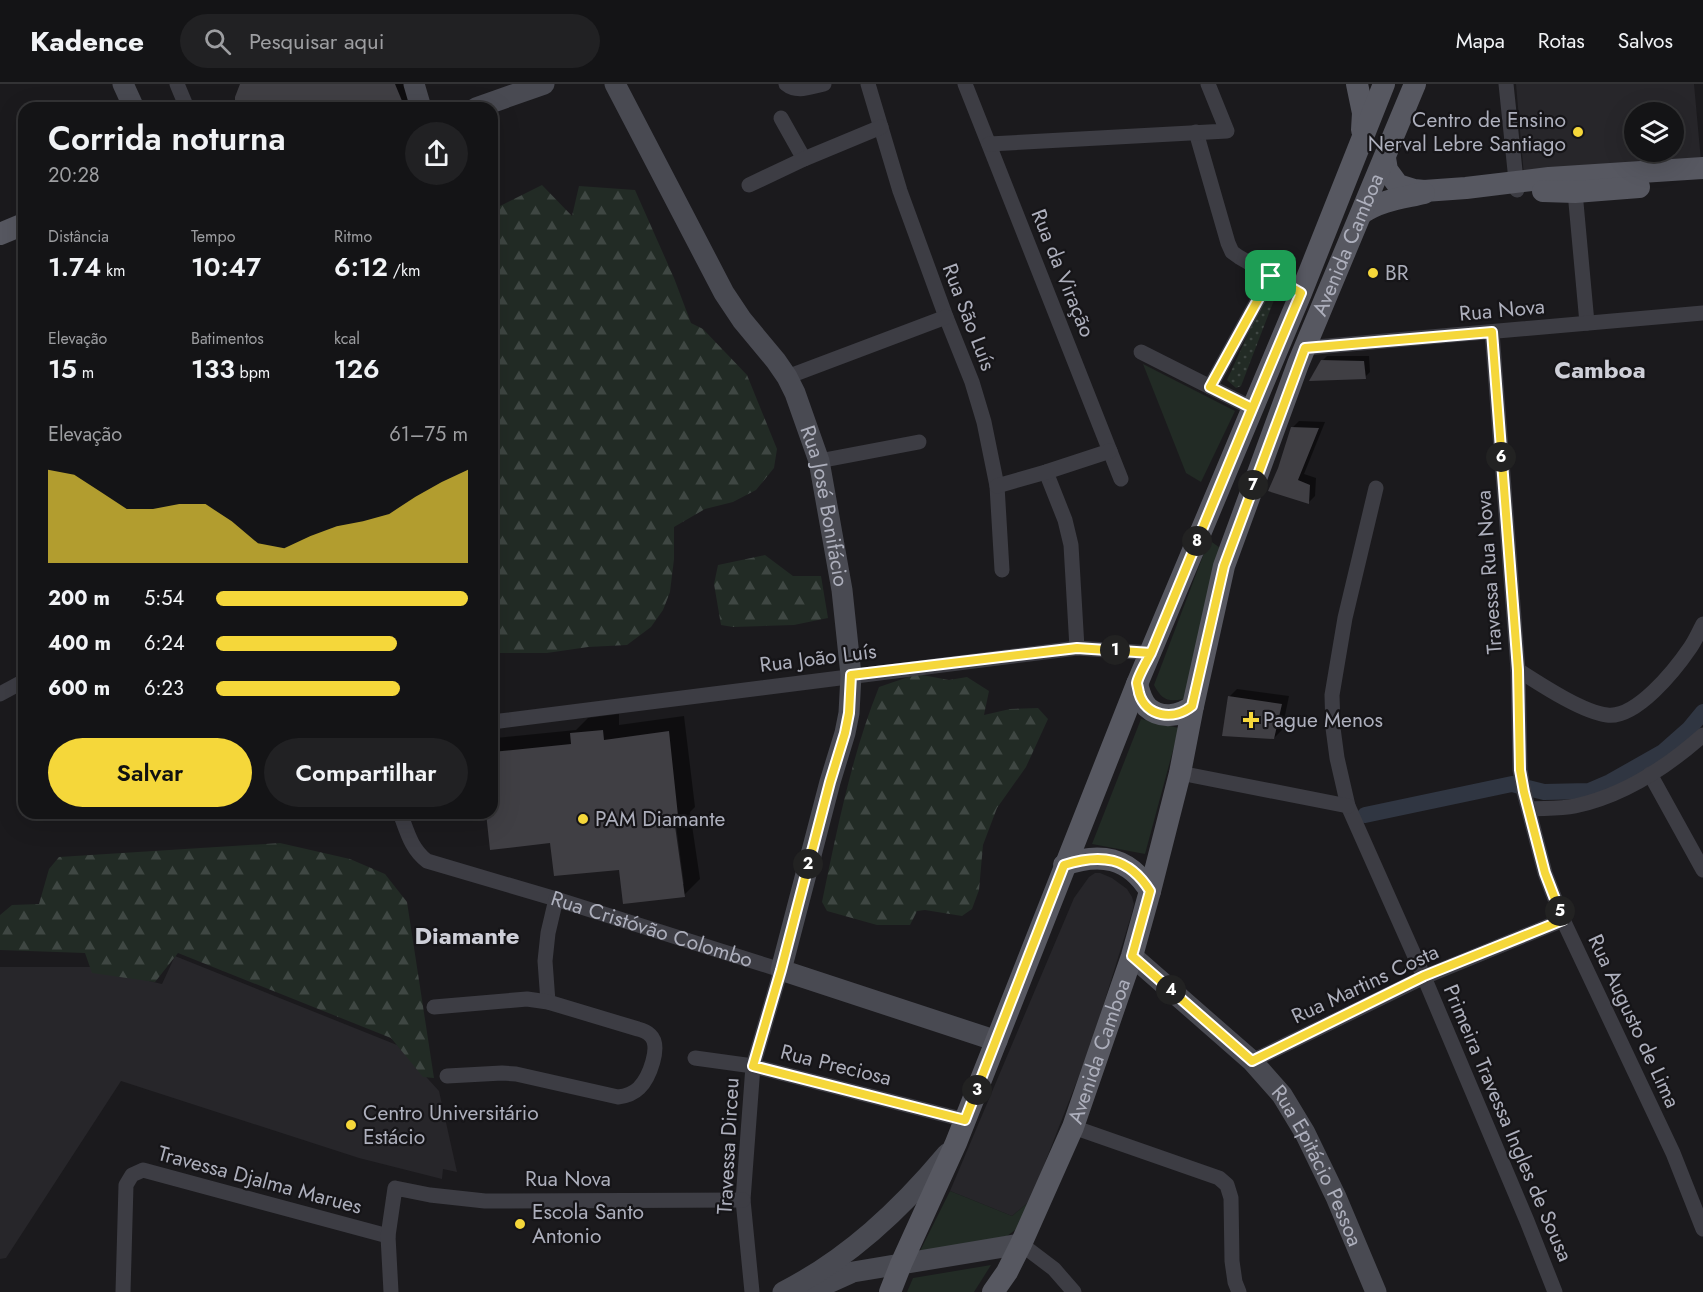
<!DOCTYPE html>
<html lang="pt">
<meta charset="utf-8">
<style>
body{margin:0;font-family:Jost,sans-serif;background:#212123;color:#f1f3f6;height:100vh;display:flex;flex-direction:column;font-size:22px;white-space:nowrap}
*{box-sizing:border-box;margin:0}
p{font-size:20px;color:#9d9ea1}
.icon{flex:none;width:33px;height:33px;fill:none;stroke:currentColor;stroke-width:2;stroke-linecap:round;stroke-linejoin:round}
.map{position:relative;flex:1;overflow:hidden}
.sheet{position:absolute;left:18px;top:18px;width:480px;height:717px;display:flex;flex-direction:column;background:#141416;border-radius:18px;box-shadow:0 6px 24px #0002,0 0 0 2px #333335}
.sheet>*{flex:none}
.buttons{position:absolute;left:1624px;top:18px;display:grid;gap:12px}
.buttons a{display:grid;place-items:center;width:60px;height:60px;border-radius:50%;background:#141416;box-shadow:0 6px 24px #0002,0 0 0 2px #333335;font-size:30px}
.pin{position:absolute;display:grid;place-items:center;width:51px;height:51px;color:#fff;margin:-26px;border-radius:12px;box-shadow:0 3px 9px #0006}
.km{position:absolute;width:30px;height:30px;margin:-15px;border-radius:50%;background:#222;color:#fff;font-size:16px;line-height:30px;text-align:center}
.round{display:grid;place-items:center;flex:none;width:63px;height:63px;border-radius:32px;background:#212123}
.overview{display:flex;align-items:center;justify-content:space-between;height:102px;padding:0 30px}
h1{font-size:33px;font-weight:600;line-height:45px}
.metrics{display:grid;grid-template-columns:repeat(3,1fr);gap:9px;height:102px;padding:6px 30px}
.metrics div{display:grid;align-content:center}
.metrics b{font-size:26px;font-weight:600}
.metrics small{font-size:16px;font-weight:400}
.metrics p{font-size:16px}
.chart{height:168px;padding:12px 30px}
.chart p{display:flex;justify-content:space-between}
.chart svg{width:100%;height:108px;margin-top:6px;fill:#f5d73a;opacity:.7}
.cta{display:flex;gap:12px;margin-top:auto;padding:12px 30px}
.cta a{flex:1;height:69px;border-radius:36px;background:#f5d73a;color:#111;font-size:24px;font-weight:600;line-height:69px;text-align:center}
.cta a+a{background:#212123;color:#f1f3f6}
ul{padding:0 30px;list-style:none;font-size:20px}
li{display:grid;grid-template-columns:96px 72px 1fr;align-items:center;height:45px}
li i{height:15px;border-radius:8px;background:#f5d73a}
header{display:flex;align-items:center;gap:36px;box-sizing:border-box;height:84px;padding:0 30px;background:#141416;border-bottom:2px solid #333335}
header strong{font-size:28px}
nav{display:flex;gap:33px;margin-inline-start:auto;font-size:21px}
.search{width:420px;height:54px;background:#212123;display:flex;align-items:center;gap:15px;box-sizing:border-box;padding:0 21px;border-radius:33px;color:#9d9ea1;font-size:22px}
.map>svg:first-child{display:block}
.built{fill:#27262a;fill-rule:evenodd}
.grass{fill:url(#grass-dots)}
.forest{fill:url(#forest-firs)}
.green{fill:#222b25}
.shadow{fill:#0007;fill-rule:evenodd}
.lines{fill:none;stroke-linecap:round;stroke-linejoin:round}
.canal{stroke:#303642;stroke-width:16}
.building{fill:#403f44}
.street{stroke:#3d3d44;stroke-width:15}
.secondary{stroke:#494a52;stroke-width:21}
.primary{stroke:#575861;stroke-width:22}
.route-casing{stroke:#fff;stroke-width:12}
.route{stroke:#f5d73a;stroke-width:8}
.poi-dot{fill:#f5d73a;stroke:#161518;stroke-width:2}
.labels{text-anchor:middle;stroke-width:4.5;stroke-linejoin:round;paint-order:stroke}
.poi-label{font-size:21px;fill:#adafbc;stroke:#161518;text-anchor:start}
.street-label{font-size:21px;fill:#adafbc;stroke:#161518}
.quarter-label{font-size:24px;font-weight:bold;fill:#cecfd8;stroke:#161518}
</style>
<header>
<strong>Kadence</strong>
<div class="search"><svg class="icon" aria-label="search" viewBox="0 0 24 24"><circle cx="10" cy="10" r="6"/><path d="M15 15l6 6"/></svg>Pesquisar aqui</div>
<nav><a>Mapa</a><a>Rotas</a><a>Salvos</a></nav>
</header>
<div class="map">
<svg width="1703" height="1208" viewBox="0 0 1703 1208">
<defs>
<pattern id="grass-dots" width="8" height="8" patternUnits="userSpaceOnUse" patternTransform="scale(1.5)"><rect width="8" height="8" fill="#222b25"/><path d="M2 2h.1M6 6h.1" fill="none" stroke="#3f4743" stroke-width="1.8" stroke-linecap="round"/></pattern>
<pattern id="forest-firs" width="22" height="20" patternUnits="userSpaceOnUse" patternTransform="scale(1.5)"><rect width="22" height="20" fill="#222b25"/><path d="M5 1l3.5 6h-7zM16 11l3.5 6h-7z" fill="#3f4743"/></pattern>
</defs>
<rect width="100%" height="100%" fill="#1b1a1d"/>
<g class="built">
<path d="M1516,0H1694L1701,77L1524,92ZM1635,28H1674V68H1635Z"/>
<path d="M1095,789H1100L1112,794L1127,805L1132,813L1134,820L1132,829L1091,961L1030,1117L1012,1132L950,1107L1074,814L1089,793Z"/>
<path d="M175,872L397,961L439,1007L457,1088L443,1085L442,1095L359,1074L121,997L6,1174L0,1175V883H90L162,900Z"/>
</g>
<path class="grass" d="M1271,200L1279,203L1241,302L1236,304L1227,296Z"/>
<g class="forest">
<path d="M542,101L572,132L579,102L635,106L674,194L691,239L703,245L747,291L777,365L774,384L756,406L733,418L705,425L674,443V475L670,508L663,526L651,543L627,561L588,563L547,569H492V126Z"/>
<path d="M765,471L793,492H821L828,534L794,541L733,543L721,541L714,500L718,481Z"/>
<path d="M917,590L949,596L967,593L989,607L984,631L1010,625L1038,624L1048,635L1026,683L997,724L983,761L979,806L972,825L962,832L925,826L917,827L910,841H877L827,827L822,818C837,746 851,673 879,603Z"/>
<path d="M280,759L350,775L385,790L407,818L434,994L423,993L391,954L178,869L155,898L92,889L85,869L0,866V831L12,821L39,820L49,785L59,773Z"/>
</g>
<g class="green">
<path d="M1143,280L1235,327L1201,398L1186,389Z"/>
<path d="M1209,456L1223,466L1184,615C1167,618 1162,616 1154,601Z"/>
<path d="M1141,635L1179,644L1145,770L1092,760Z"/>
<path d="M950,1107L1012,1132L1030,1117L1018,1144L1007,1152L919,1169Z"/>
<path d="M991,1181L974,1208H907L913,1194Z"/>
</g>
<g class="shadow">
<path d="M243,0H410L415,14L405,24H237Z"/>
<path d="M1327,272H1369L1370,288L1365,293L1322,277Z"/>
<path d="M1299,337L1325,338L1304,390L1316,394L1315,412L1309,418L1270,407L1292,344Z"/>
<path d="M1237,605L1289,612L1282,646L1274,654L1229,613Z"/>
<path d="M619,630V641L684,632L695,723L690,728L700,795L684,811L488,729H492V658L496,654L576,646L588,634ZM672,734H675L684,800H681Z"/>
</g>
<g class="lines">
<path class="canal" d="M1365,731L1512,700L1544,708L1589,707L1610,698L1663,668L1689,645L1703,628"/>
</g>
<g class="building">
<path d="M240,0H395L405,24H235V13Z"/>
<path d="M1321,276L1364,277L1366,295L1309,297Z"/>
<path d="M1291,343L1319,344L1298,396L1310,401L1309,420L1268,407L1278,384Z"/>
<path d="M1228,612L1282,620L1274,655L1222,652Z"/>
<path d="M603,646L604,656L669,647L679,741L675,742L685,813L623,820L619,786L554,792L550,759L490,766L486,729H492V668L571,660L570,649Z"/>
</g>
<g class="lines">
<g class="street">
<path d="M177,0L187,24"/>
<path d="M786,0C797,9 810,3 824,0"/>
<path d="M868,0L900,107L946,233L972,298L984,338L997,402L1002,486"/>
<path d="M965,0L1121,395"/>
<path d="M1506,0L1517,106"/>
<path d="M781,34L804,75"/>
<path d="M1196,48L1228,159L1232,168L1239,173L1301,209"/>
<path d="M989,60L1227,47L1208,0"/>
<path d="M749,101L804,75L881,43"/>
<path d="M1575,108L1587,239"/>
<path d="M1492,248L1518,586L1520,686L1524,708L1545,789L1563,836L1673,1069L1703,1145"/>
<path d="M1305,264L1703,229"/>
<path d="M1141,268L1252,324"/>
<path d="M787,293L946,233"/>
<path d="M1210,303L1271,192"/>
<path d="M819,377L919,358"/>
<path d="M1046,388L1065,436L1071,461L1077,564"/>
<path d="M997,402L1046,388L1110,367"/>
<path d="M1376,404L1345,534L1332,611L1333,644L1337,674L1348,722L1424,893L1527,1137L1555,1208"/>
<path d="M1518,586C1540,600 1582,628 1607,631C1636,635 1675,586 1690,564C1695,557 1699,548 1703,540"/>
<path d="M0,610L24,597"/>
<path d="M492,638L1077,564L1151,569"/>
<path d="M1180,689L1348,722"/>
<path d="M1650,690L1703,786"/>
<path d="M1529,725C1544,724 1560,725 1575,722C1622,712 1667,683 1703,651"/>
<path id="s1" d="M400,729C407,747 411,765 427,777L556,815L781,886L753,982L743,1116L752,1208"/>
<path d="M548,918L545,877L548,849L556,815"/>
<path d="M434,923L527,915L548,918L638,945C642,946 647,948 650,951C662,962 649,994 639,1004C633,1010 627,1012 618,1013L516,990L502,989L447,992"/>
<path d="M695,974L753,982L965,1036"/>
<path d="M1252,977L1424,893L1563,836"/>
<path d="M1073,1043L1219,1094L1227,1101L1231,1114L1232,1177L1235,1198L1239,1208"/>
<path d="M1021,1160L1054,1185L1074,1208"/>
<path d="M123,1208L126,1101L132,1091L143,1086L388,1152"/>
<path d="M391,1208L388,1152L395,1104L430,1111L485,1117L743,1116"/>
</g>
<g class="secondary">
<path d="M123,0L134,24"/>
<path d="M414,0L421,24"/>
<path id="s2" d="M615,0L724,209L742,236L776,277L787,293L795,309L819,377L842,506L851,591L849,629L845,649L830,698L781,886L997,957"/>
<path d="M476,24L544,0"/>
<path id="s3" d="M1132,872L1252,977L1282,1011L1305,1049L1336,1113L1376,1208"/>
<path d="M815,1205L853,1188L1021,1160"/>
<path d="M783,1208C848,1175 900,1126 947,1070"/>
</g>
<g class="primary">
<path d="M1357,0L1363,29L1362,46"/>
<path d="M1385,74L1387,86L1398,101L1414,106L1424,107L1466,104L1549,94L1703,84"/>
<path d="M1543,107L1575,108L1639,103"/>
<path d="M1362,129C1381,116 1403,114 1424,109"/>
<path d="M0,150L24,140"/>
<path d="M1137,600C1139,608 1141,616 1147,623C1160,635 1179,633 1193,622"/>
<path d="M1064,781C1100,768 1129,773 1150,807"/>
<path d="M890,1208L901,1180L956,1059L1137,600L1301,209L1384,0"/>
<path id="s4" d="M993,1208L1007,1188L1021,1160L1073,1043L1132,872L1150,807L1180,689L1193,622L1224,482L1298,280L1415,0"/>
</g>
</g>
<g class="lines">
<g class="route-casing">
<path id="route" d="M1271,192L1301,209C1250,328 1201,449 1151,569L1077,564L851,591L849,629L845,649L830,698L781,886L753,982L965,1036L1064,781C1101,769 1129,773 1150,807L1132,872L1252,977L1424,892L1563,836L1545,789L1524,708L1520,686L1518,586L1492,248L1305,264L1224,482L1192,622C1174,637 1146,633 1139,609C1139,608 1137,600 1137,599C1138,592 1147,577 1151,569L1252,324L1210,303L1271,192"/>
</g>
<use href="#route" class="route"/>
</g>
<g class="poi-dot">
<circle cx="1578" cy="48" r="6"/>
<circle cx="1373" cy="189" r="6"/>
<path d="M1248 627h6v6h6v6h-6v6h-6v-6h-6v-6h6z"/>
<circle cx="583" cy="735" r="6"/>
<circle cx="351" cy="1041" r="6"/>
<circle cx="520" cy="1140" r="6"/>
</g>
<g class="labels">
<g class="poi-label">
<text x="1566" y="43" text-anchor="end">Centro de Ensino<tspan x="1566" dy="24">Nerval Lebre Santiago</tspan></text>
<text x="1385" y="196">BR</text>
<text x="1263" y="643">Pague Menos</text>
<text x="595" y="742">PAM Diamante</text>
<text x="363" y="1036">Centro Universitário<tspan x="363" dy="24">Estácio</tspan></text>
<text x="532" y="1135">Escola Santo<tspan x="532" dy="24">Antonio</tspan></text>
</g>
<g class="street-label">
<text dy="7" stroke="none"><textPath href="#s4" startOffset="1110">Avenida Camboa</textPath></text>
<text transform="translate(1063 189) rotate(68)" y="7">Rua da Viração</text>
<text transform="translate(1502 226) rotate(-5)" y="7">Rua Nova</text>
<text transform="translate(969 233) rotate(69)" y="7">Rua São Luís</text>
<text dy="7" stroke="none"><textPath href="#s2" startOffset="476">Rua José Bonifácio</textPath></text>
<text transform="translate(1489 488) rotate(-94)" y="7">Travessa Rua Nova</text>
<text transform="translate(818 574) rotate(-7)" y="7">Rua João Luís</text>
<text dy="7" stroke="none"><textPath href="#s1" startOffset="291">Rua Cristóvão Colombo</textPath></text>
<text transform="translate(1365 900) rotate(-25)" y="7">Rua Martins Costa</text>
<text transform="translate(1634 937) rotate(65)" y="7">Rua Augusto de Lima</text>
<text dy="7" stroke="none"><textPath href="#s4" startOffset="264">Avenida Camboa</textPath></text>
<text transform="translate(836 981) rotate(14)" y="7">Rua Preciosa</text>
<text transform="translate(1508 1039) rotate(67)" y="7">Primeira Travessa Ingles de Sousa</text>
<text transform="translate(728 1062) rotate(-87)" y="7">Travessa Dirceu</text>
<text dy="7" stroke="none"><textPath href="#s3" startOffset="284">Rua Epitácio Pessoa</textPath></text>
<text x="568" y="1102">Rua Nova</text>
<text transform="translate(260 1096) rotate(15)" y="7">Travessa Djalma Marues</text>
</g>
<g class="quarter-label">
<text x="1600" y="294">Camboa</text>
<text x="467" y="860">Diamante</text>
</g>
</g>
</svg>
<div class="buttons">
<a><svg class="icon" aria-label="layers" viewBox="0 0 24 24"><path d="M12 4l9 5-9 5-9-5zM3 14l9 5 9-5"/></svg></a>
</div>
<div class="pin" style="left:1271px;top:192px;background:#1e9e55"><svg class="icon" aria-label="arrive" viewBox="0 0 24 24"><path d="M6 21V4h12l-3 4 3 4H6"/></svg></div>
<b class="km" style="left:1115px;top:566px">1</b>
<b class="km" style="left:808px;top:780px">2</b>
<b class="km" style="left:977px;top:1006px">3</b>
<b class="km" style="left:1171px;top:906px">4</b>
<b class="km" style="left:1560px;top:827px">5</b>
<b class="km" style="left:1501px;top:373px">6</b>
<b class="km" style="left:1253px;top:401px">7</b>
<b class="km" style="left:1197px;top:457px">8</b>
<section class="sheet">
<div class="overview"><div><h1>Corrida noturna</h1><p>20:28</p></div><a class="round"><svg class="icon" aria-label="share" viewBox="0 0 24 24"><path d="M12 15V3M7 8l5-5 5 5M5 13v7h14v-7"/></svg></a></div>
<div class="metrics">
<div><p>Distância</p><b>1.74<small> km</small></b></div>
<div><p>Tempo</p><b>10:47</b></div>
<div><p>Ritmo</p><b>6:12<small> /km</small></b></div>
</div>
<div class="metrics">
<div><p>Elevação</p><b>15<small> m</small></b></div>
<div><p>Batimentos</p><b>133<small> bpm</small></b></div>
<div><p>kcal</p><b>126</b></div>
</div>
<div class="chart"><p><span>Elevação</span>61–75 m</p>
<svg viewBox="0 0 160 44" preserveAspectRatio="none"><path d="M0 44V6L10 8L20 15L30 22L40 22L50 20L60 20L70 27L80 36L90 38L100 33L110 29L120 27L130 24L140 17L150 11L160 6V44z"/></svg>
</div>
<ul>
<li><b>200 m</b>5:54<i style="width:100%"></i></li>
<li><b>400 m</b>6:24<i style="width:72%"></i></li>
<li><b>600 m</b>6:23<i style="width:73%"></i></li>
</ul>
<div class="cta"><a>Salvar</a><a>Compartilhar</a></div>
</section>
</div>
